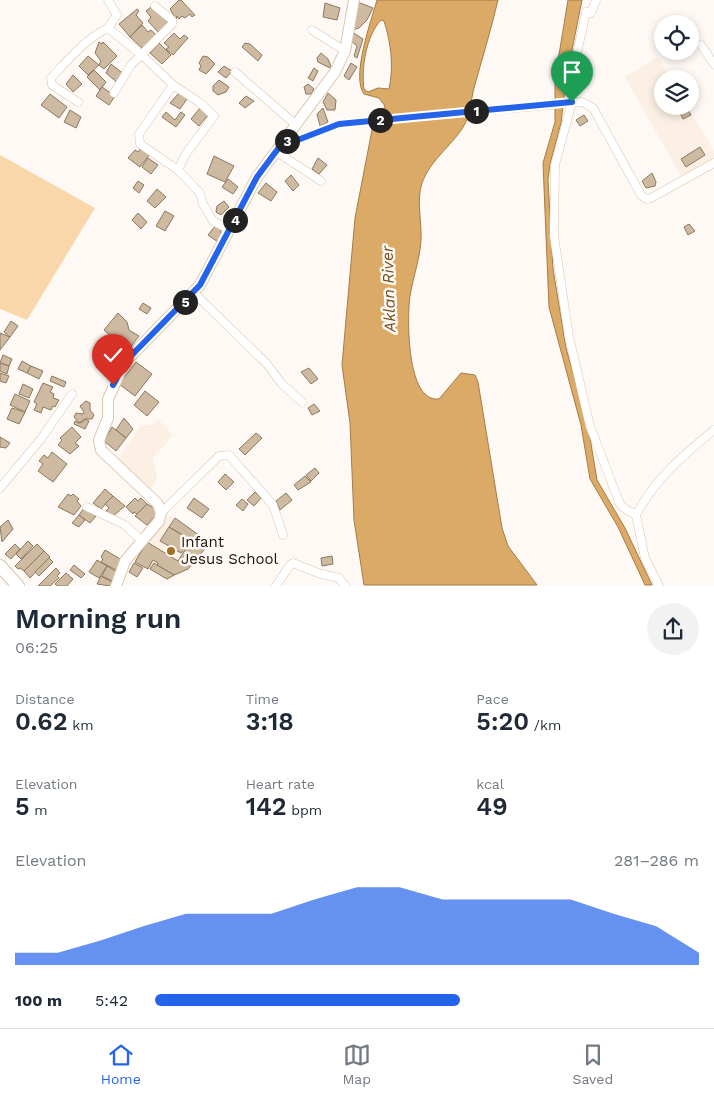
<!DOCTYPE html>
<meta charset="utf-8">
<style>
body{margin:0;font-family:"Work Sans",sans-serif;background:#f2f2f3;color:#1f2937;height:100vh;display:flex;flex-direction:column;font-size:19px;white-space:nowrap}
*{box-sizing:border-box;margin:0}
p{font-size:16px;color:#747a83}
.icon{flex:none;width:28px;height:28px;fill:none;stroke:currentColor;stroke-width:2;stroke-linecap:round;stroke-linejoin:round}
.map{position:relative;height:586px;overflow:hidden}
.details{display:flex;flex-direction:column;background:#fff;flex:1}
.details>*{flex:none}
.buttons{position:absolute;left:654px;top:15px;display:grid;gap:10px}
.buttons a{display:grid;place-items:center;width:45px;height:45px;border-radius:50%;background:#fff;box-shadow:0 2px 8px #0003;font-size:25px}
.pin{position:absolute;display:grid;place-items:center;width:42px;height:42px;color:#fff;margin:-51px -21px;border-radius:50% 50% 50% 0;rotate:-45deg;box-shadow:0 0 5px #0007}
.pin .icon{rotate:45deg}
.km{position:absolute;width:25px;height:25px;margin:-12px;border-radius:50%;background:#222;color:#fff;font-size:14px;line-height:25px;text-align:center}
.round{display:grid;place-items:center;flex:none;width:52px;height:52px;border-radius:26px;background:#f2f2f3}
.overview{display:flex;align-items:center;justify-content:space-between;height:85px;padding:0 15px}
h1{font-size:28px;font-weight:600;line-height:38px}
.figures{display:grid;grid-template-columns:repeat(3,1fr);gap:8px;height:85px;padding:5px 15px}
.figures div{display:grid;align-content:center}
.figures b{font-size:25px;font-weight:600}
.figures small{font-size:14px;font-weight:400}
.figures p{font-size:14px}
.chart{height:140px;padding:10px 15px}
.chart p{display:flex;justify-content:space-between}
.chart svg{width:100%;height:90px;margin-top:5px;fill:#2563eb;opacity:.7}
ul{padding:0 15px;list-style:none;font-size:16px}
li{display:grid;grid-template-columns:80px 60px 1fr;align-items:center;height:38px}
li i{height:12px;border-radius:6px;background:#2563eb}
.menu{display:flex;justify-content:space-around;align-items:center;height:70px;border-top:1px solid #e0e1e3;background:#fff;font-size:14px;color:#747a83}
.menu a{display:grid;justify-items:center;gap:2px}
.menu .on{color:#2563eb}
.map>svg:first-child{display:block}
.built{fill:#fbf0e3}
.green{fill:#fad7ab}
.water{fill:#dcaa67;stroke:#a27d4b;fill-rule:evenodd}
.building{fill:#cebaa0;stroke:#8b785f}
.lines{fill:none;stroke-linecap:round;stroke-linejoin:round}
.minor-casing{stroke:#dbc6ac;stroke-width:9}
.tertiary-casing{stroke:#dbc6ac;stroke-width:12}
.primary-casing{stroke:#dbc6ac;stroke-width:14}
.minor{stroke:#fff;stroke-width:8}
.tertiary{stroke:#fff;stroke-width:10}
.primary{stroke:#fff;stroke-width:12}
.route-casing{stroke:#fff;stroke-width:10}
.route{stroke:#2563eb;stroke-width:6}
.poi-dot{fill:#a17024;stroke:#fef9f4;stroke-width:2}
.labels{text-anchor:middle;stroke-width:5;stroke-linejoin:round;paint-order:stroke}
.poi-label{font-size:15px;fill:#1c140b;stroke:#fef9f4;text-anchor:start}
.water-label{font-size:16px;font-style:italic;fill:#714f1d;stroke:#fef9f4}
</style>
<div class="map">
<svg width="714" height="586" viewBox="0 0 714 586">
<rect width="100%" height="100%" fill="#fef9f4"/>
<g class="built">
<path d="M658,57L671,79H662V106H687L714,151V161L682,178L625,77Z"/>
<path d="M158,419L173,435L153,458L157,478L151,490L117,460L141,425H153Z"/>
<path d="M171,516L210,543L188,569L169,581L131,559L167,517Z"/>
</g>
<path class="green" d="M0,155L95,208L27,320L0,309Z"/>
<g class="water">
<path d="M377,0H498C491,30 482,59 474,88C471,99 471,112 466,122C455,144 430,159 422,183C416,202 422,220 421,240C420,259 413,277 410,296C407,317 406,403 439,399L461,373L475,375L478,382L502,528L508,546L537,585H364L354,520L350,423L342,365L355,218L372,130C369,118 382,117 385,106L379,98L364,94C351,77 371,21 377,0ZM381,20L384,21C391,43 394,66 389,89L378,88L368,92L364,89C361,69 366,36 381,20Z"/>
<path d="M568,0H582L566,80L561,123L550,164L548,180L553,269L566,348L588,426L597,480L625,528L652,585H645L618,527L590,479L581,425L549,307L543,163L555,122V79Z"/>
</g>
<g class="building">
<path d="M179,0H181L195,15L192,17L190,14L185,18L182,16L179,19L177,16L176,19L170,9Z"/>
<path d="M355,1L373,8L367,20L359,28L352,30Z"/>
<path d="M325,3L340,8L337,20L323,17Z"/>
<path d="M151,7L168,22L159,33L148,21L151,17L146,11Z"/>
<path d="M137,9L139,11L136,15L143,23L130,37L119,24Z"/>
<path d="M142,25L148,32L151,30L157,36L143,49L130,37Z"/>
<path d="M352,32L363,39L357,58L354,56L357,46L350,40Z"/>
<path d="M174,33L180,39L184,35L188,38L173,55L166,49L169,47L164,43Z"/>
<path d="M99,42L102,44L103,42L117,56L104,69L99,65L101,61L95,53Z"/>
<path d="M159,43L171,55L162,64L150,53Z"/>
<path d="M245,43L250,44L262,55L258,61L242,47Z"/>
<path d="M321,53L328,59L332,69L318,62L317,58Z"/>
<path d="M88,56L99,65L88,75L79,66Z"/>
<path d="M203,56L208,57L215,64L206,74L199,70L201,66L199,63Z"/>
<path d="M351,63L357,67L349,80L344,76Z"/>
<path d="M111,64L125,75L119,84L106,73Z"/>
<path d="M224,66L232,71L226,78L218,72Z"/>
<path d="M314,68L318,71L313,81L308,78Z"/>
<path d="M94,70L106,82L100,90L87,77Z"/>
<path d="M73,75L82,84L73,92L66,84Z"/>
<path d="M219,80L229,87L226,92L218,95L213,91V86Z"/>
<path d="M308,84L314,89L311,94H306L304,87Z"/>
<path d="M102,87L115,96L109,105L96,96Z"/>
<path d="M179,93L187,99L180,109L170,103Z"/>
<path d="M328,93L336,100L335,110H327L323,102Z"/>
<path d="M50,94L67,107L59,118L41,105Z"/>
<path d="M246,96L254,101L245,108L239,103Z"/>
<path d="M686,107L691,115L683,119L679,111Z"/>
<path d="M200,108L208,115L199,126L191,119Z"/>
<path d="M323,108L328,122L320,126L317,114Z"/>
<path d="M70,110L81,117L76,128L64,122Z"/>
<path d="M166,112L175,120L181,112L185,115L176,127L162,117Z"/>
<path d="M584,115L588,121L580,126L576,120Z"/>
<path d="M700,147L705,155L686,167L681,159Z"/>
<path d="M141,148L150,154L140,167L128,158L135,150L138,152Z"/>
<path d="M214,156L234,166L225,182L207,174Z"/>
<path d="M148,158L158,165L151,174L142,167Z"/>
<path d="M318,158L327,165L319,174L312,169Z"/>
<path d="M652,173L656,182L655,186L646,188L642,181Z"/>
<path d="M291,175L299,185L293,191L285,181Z"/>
<path d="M228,179L238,187L233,194L222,187Z"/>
<path d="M138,181L144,185L139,193L133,188Z"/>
<path d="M266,183L277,192L271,201L258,193Z"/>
<path d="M157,189L166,197L155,208L147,201Z"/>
<path d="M224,201L229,207L221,215L216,212L217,206Z"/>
<path d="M165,211L174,216L165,231L156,226Z"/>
<path d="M138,213L147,222L141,229L132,220Z"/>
<path d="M689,224L695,231L688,235L684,227Z"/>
<path d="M216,225L222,229L220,232L223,234L218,242L208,235Z"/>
<path d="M143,303L151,308L147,314L139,309Z"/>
<path d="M118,313L127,322L129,330L139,336L129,349L116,336L113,338L104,330Z"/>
<path d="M11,321L18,326L10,337L4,332Z"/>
<path d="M0,333L10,337L0,350Z"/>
<path d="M3,355L12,359L9,366L0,363Z"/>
<path d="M22,361L31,366L27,373L18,369Z"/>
<path d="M136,362L152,374L135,396L119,384Z"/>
<path d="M0,363L9,366L7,374L0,371Z"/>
<path d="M31,366L43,371L39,379L27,373Z"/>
<path d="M309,368L318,379L311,384L301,372Z"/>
<path d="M0,373L9,376L6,383L0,381Z"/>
<path d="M52,376L66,382L64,387L50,381Z"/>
<path d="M43,383L53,387L50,392L54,394L53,398L59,400L55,407L53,406L51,410L43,407L41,413L34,410L37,404L34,402Z"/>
<path d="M23,384L33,389L29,398L19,394Z"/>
<path d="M145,391L159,402L147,416L134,405Z"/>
<path d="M15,394L30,401L25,412L10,405Z"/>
<path d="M86,401L90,403V410L94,415L92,419H85L79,423L74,417L76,413L83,414L84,412L80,406Z"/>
<path d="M314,404L320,411L312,415L308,408Z"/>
<path d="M12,408L25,412L19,424L7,419Z"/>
<path d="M124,418L133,429L126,438L116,430Z"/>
<path d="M85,419L89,421L85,429L74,424L75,421L79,423L83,422Z"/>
<path d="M72,427L81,437L75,443L79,446L70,454L58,445L62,440L60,438Z"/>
<path d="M112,427L126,438L116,451L104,441Z"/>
<path d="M256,433L262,438L245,455L239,449Z"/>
<path d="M0,437L10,443L6,448L0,447Z"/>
<path d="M52,452L67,464L53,482L38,471L43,464L39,461L44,455L48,458Z"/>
<path d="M315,468L319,473L311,481L306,475Z"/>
<path d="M225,474L234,482L226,490L218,482Z"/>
<path d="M305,476L311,482L298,490L294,485Z"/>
<path d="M105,489L113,496L101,509L93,503Z"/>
<path d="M255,492L261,498L254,506L247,500Z"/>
<path d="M286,493L292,500L280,510L276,501Z"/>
<path d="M68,494L71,496L73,494L79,499L77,501L81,506L74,515L58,507Z"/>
<path d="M113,496L125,506L113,516L106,511L109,508L105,504Z"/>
<path d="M135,498L138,501L141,498L147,504L137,514L134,512L133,514L126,507Z"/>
<path d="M194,498L209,509L202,518L187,508Z"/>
<path d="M242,499L248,504L243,511L236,505Z"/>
<path d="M147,504L156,509L157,514L147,525L135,516Z"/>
<path d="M84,508L96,516L90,523L79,515Z"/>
<path d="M79,515L85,520L79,527L72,523Z"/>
<path d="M175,518L210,543L188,569L174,575L157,565L158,563L153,560L148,569L135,562L147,542L178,561L191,540L169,527Z"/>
<path d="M8,520L13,529L2,542L0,527Z"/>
<path d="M169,527L190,540L181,553L160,541Z"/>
<path d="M28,541L33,546L21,559L16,554Z"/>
<path d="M15,544L20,549L11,559L5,554Z"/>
<path d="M37,544L44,551L24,571L20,568L18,569L15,566Z"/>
<path d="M105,550L122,560L116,570L101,562L103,559L101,557Z"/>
<path d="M44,551L50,557L30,578L24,571Z"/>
<path d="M332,556L333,564L322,566L321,558Z"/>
<path d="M49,558L53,562L39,576L35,572Z"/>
<path d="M97,560L107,566L99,578L89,572Z"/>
<path d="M134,563L143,568L137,577L129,572Z"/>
<path d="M154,563L157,565L174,575L167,579L150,569Z"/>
<path d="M74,565L85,574L81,578L70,570Z"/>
<path d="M107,566L117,572L112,581L102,576Z"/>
<path d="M56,568L60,573L57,576L59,578L50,586H38Z"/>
<path d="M66,573L73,579L67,586H57L55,584Z"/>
<path d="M101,576L112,582L110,586L97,584Z"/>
</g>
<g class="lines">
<g class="minor-casing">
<g id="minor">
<path d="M108,0L117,15L108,28L142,55L173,85L199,102L214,116L185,155L178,170L200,193L203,204L213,221L230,230"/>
<path d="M596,0L591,13L586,12L574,67L572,102L555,165L554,236L569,337L590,426L619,502L624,508L636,515"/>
<path d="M312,30L345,51"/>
<path d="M701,45L714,64"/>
<path d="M235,72L295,124"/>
<path d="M173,85L139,134L140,144L178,170"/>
<path d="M114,93L131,65L172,24V20L155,6"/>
<path d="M78,102L52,85L51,78C68,60 85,39 108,28"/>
<path d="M283,142L295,141L339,124L582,102L593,108L641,195L646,199L651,198L714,163"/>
<path d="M275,151L321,181"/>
<path d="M194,293L267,364L281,383L302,402"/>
<path d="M0,488L41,439L72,394"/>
<path d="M87,507L125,525L142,541"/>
<path d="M161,513L219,456L229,455L273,505L283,535"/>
<path d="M276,586L290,565L293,563L318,573L339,578L345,586"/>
<path d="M659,586L645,558L636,515C655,479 683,455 714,430"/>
</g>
</g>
<g class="tertiary-casing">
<path id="tertiary" d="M116,586L125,561L159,521L161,513L158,504L101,450L99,440L108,418V399L125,362L200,285L257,177L335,72L345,51L354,0"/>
</g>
<g class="primary-casing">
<path id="primary" d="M0,566L18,586"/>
</g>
<use href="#minor" class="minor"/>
<use href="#tertiary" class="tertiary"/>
<use href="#primary" class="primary"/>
</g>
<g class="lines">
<g class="route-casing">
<path id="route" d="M113,385L125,362L200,285L257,177L283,142L295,141L339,124L572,102"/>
</g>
<use href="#route" class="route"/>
</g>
<circle class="poi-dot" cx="171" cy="551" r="5"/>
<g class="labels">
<g class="poi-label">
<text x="181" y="547">Infant<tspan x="181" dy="17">Jesus School</tspan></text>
</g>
<g class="water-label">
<text transform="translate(388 289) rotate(-92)" y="6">Aklan River</text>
</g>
</g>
</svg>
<div class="buttons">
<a><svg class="icon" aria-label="locate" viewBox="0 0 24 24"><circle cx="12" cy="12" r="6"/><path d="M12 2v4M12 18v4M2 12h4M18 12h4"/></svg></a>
<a><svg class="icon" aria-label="layers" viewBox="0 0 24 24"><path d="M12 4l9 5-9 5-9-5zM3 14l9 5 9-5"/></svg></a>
</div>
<div class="pin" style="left:572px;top:102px;background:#1e9e55"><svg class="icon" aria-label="arrive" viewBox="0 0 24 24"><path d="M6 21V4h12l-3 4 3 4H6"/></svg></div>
<div class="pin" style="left:113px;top:385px;background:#d93025"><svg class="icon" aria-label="check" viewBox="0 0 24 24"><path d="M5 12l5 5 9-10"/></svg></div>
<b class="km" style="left:476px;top:111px">1</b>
<b class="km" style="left:380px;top:120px">2</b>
<b class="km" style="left:287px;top:141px">3</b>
<b class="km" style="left:235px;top:220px">4</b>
<b class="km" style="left:185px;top:302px">5</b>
</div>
<section class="details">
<div class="overview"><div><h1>Morning run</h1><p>06:25</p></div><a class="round"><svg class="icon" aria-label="share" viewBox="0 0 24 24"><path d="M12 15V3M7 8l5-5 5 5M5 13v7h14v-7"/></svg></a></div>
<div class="figures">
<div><p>Distance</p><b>0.62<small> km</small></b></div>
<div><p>Time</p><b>3:18</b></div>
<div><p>Pace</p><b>5:20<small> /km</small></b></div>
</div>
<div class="figures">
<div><p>Elevation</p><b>5<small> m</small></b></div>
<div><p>Heart rate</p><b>142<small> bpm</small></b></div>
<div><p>kcal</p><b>49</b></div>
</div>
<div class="chart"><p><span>Elevation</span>281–286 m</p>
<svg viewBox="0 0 160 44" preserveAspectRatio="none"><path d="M0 44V38L10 38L20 32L30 25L40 19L50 19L60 19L70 12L80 6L90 6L100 12L110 12L120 12L130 12L140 19L150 25L160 38V44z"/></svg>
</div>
<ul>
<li><b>100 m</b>5:42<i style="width:56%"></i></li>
</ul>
</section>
<nav class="menu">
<a class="on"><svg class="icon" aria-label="home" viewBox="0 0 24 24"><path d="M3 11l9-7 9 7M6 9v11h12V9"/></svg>Home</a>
<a><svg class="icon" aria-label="map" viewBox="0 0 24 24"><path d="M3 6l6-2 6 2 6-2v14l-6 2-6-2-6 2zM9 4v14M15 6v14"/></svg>Map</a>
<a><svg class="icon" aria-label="saved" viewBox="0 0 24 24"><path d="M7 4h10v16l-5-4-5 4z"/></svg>Saved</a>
</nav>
